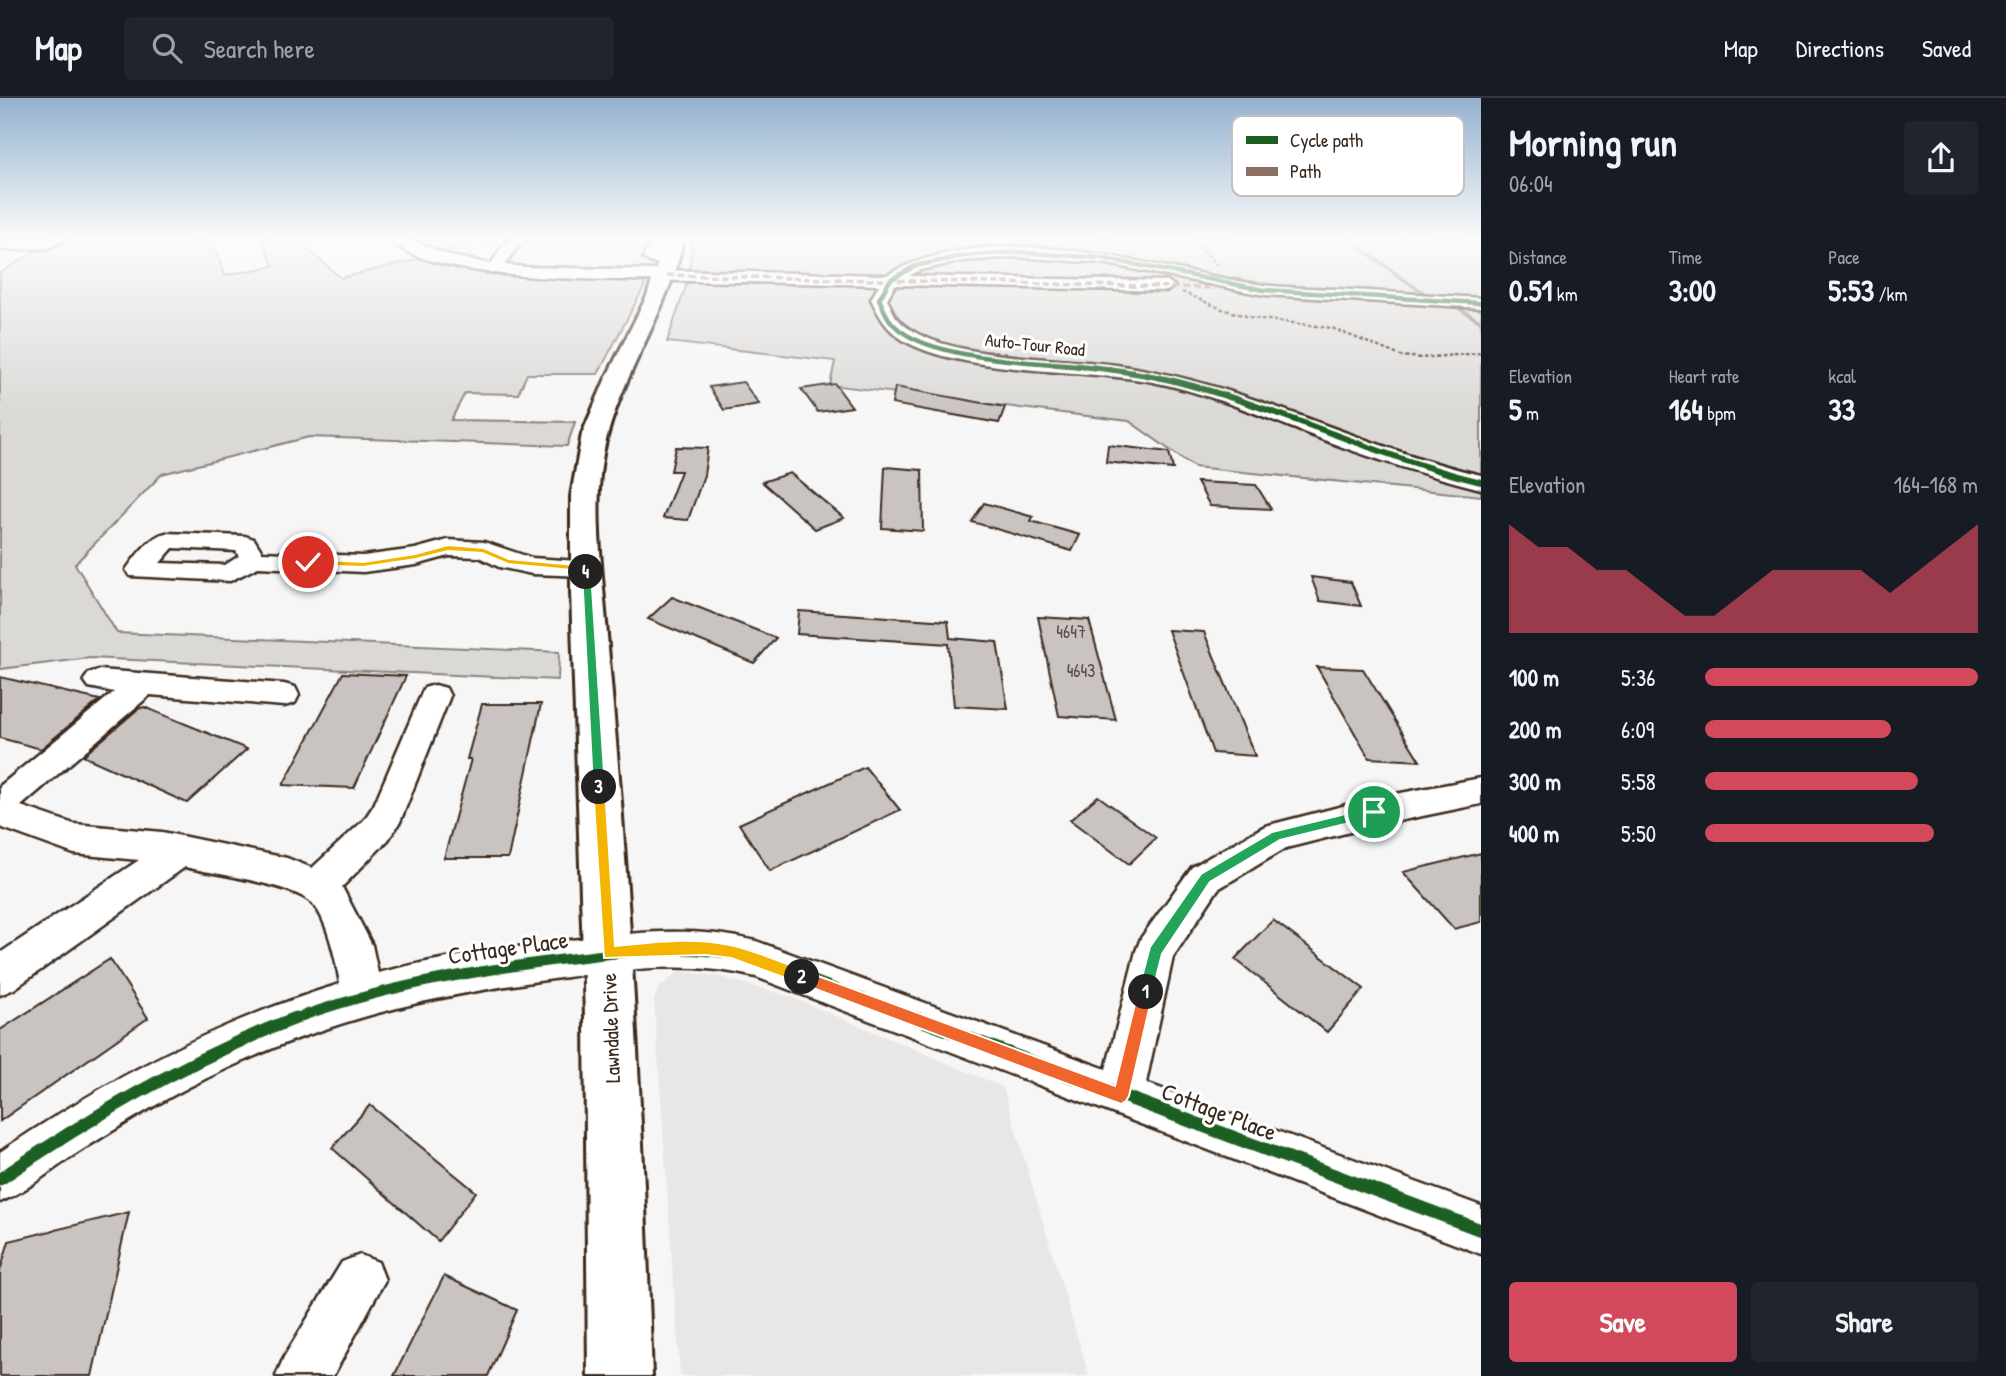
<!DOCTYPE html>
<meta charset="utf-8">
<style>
body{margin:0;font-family:"Patrick Hand",sans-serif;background:#20242c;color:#f1f3f6;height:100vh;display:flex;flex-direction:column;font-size:26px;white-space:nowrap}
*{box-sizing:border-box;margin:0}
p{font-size:23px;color:#9ea1a6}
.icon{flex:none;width:38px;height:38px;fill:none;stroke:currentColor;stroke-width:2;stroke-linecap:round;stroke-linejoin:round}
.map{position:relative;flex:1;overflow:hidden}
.drawer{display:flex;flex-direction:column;background:#171b24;width:525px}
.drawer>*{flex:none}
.pin{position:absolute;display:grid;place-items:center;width:60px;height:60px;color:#fff;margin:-30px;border:4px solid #fff;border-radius:50%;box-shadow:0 2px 7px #0007}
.km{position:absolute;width:35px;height:35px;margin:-18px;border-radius:50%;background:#222;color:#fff;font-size:19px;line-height:35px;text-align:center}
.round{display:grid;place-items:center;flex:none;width:74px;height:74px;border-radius:7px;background:#20242c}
.headline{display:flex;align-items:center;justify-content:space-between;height:119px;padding:0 28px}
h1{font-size:38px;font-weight:700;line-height:52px}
.metrics{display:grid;grid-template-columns:repeat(3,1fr);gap:10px;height:119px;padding:7px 28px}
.metrics div{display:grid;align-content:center}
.metrics b{font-size:30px;font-weight:700}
.metrics small{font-size:19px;font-weight:400}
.metrics p{font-size:19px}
.chart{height:196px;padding:14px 28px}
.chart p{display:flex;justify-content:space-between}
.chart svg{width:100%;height:126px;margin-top:7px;fill:#d1495b;opacity:.7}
.action{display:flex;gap:14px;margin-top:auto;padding:14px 28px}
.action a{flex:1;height:80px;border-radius:7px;background:#d1495b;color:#fff;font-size:28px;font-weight:700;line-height:80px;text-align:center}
.action a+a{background:#20242c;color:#f1f3f6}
ul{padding:0 28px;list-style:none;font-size:23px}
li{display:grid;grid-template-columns:112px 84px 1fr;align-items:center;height:52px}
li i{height:18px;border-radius:9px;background:#d1495b}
header{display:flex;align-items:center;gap:42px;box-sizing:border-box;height:98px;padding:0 35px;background:#171b24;border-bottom:2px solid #363941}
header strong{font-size:33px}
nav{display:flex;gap:38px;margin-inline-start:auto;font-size:24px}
.search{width:490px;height:63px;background:#20242c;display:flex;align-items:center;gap:18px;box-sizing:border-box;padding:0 24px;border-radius:7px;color:#9ea1a6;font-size:26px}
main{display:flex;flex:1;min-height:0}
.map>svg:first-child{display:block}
.built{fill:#e9e7e6}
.green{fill:#dbd9d6;stroke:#8b827a;stroke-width:2}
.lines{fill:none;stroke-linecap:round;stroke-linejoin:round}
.stream{stroke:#847972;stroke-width:3.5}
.building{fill:#c9c3c1;stroke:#3b2a1e;stroke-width:2}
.minor-casing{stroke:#3b2a1e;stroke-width:5}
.major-casing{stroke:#3b2a1e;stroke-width:6}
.path{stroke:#3b2a1e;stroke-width:2.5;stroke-dasharray:3.5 2.5;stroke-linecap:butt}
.minor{fill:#fff;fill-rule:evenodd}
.major{fill:#fff;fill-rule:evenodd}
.quiet{stroke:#8d6e63;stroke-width:3.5;stroke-dasharray:7 3.5;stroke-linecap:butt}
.cycleway-far3-casing{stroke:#fff;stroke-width:7}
.cycleway-far2-casing{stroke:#fff;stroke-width:9}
.cycleway-far1-casing{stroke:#fff;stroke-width:14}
.cycleway-casing{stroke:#fff;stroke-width:18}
.cycleway-far3{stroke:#1b5e20;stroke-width:4.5}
.cycleway-far2{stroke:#1b5e20;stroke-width:6}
.cycleway-far1{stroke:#1b5e20;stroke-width:10}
.cycleway{stroke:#1b5e20;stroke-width:13}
.split-1{fill:#22a559;stroke:#fff;stroke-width:2}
.split-2{fill:#f0652b;stroke:#fff;stroke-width:2}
.split-3{fill:#f5b400;stroke:#fff;stroke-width:2}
.split-4{fill:#22a559;stroke:#fff;stroke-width:2}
.split-5{fill:#f5b400;stroke:#fff;stroke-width:2}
.labels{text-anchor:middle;stroke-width:6;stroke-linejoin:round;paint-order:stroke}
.far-street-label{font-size:18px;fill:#3b2a1e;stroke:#fff}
.number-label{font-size:18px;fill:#5e5047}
.street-label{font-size:21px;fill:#3b2a1e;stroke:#fff}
.near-street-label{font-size:24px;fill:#3b2a1e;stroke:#fff}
.key{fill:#fff;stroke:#c4bfbc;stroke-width:2}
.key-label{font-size:19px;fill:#3b2a1e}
</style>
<header>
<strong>Map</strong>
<div class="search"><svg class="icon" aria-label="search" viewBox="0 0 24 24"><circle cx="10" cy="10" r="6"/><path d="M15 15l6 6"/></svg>Search here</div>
<nav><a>Map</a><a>Directions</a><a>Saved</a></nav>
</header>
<main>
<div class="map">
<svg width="1481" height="1278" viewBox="0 0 1481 1278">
<rect width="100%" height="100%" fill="#f7f6f6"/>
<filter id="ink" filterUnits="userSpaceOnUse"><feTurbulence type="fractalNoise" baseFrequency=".0143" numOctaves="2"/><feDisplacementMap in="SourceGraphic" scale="14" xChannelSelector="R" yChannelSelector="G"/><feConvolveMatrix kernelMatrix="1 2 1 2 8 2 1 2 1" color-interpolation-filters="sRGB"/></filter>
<g filter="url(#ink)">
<g class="built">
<path d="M506,139H658L652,170L644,173L539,172L490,166Z"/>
<path d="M680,873L721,879L792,899L1003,989L1089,1278H680L654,902L659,889Z"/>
</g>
<g class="green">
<path d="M69,139H187L189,144L211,140L225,177L274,168L260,139H294L341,180L423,160L464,171L499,176L622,181L640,183L645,187L598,276H527L518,296L465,295L451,322L575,324L567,348L309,339L162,376L75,466L117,535L559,554L558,582L90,560L0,571V175L36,153L60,145Z"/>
<path d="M413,139H506L503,145L472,144L444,156L406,141Z"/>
<path d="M693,139H1481V398L1194,369L1129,323L830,287L835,263L667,244L688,182Z"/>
</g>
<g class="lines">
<g class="stream">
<path d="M1346,139C1372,157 1396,178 1423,194"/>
<path d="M1455,208L1481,224"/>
</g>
</g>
<g class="building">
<path d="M743,284L759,306L724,312L709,289Z"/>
<path d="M835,286L852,309L818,314L801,291Z"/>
<path d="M895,289L1005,309L999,325L892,306Z"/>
<path d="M1108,347L1169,354L1173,371L1106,364Z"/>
<path d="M676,349L708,350L704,377L688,422L663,420L681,373H671Z"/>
<path d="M885,369L922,372L923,433L882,430Z"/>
<path d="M790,375L844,420L815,431L762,384Z"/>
<path d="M1197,384L1256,387L1271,411L1210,408Z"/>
<path d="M984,405L1033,419L1031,423L1080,437L1072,453L972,424Z"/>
<path d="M1311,479L1351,484L1361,508L1320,503Z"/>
<path d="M672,499L776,540L754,565L648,521Z"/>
<path d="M799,513L948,523L950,540L997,544L1008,611L954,608L948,546L797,536Z"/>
<path d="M1038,519L1089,522L1116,622L1059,618Z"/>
<path d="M1168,532L1204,534L1255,658L1213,655Z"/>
<path d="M1317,569L1363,571L1420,663L1369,660Z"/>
<path d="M343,575L406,578L354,690L283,687Z"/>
<path d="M0,579L100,602L41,651L0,640Z"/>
<path d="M482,606H541L508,760H444L471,661H467Z"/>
<path d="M144,609L247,651L187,705L83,658L138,611Z"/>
<path d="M865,669L900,712L770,773L739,726Z"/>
<path d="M1098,698L1156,740L1129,766L1070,722Z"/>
<path d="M1481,755V824L1454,831L1403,774Z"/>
<path d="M1273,822L1364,891L1327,934L1235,861Z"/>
<path d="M110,861L148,920L0,1023V932Z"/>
<path d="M370,1007L476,1094L438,1143L332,1050Z"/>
<path d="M129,1114L92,1278H0V1173L9,1143Z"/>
<path d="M444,1178L517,1212L488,1278H394Z"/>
</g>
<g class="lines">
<g class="minor-casing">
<g id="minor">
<path d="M51,139H70L49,150L0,152V144Z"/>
<path d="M386,139H404L451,158L491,166C504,146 505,139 529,139L516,151L505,167L525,169L887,177C997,116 1147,170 1263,187C1287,190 1313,190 1337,191C1385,194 1433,197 1481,200V210L1264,197L1102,165L1016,159L963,163L920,172L909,178L1167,183L1175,188L1167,193L895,187L887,201C890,207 893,215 897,220C933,263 1062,259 1116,267C1243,284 1357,348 1481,377V391C1429,378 1379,363 1329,344C1271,322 1213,296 1153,284C1084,271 959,276 903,242C886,231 879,218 871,201L879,187C813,185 748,184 682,183C615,181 432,187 386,139Z"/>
<path d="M674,142L679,143L681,146L679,149L661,150L660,156L676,158L679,161L676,164L651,165L643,160L650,143Z"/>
<path d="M166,435L245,438L254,441L262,454L363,458L415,451L448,442L484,444L532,460L595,464L599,470L595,476L586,478L532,476L499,469L479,459L449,458L416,467L363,474L258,469L230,483L130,478L126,472C135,459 150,438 166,435ZM173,450L236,453L239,458L225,467L160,465Z"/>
<path d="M99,572L284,586L295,589L299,597L295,605L284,608L150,597L21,708L74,726L162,734L287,760L312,770L364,722L374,707L424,590L435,587L446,590L450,598L400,724L388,742L342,789L372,847L378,875C439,859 501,851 563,843C629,835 691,827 756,843L1106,971L1136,853L1141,840L1192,769L1265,728L1374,700L1481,680V706L1374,728L1286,750L1218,791L1173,859L1146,985L1481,1108V1156L756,879C692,863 632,870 567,879C427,898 316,923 189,989C149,1010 110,1034 71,1059C48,1075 26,1093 0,1104V1054C105,983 218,923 340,886C337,866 327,818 311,804C290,786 214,776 185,769L14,891L0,897V855L139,762L74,756L0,729V688L114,594L89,589L84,582L89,575Z"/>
<path d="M360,1157L378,1164L385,1182L333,1278H276L284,1259L342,1164Z"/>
</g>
</g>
<g class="major-casing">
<path id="major" d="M666,139H684C667,221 612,288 601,368C595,415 601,465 605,513C610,576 616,640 621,704C635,895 645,1086 652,1278H588L585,918L571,494V398L582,336L606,280L647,198Z"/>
</g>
<g class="path">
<path d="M1190,139L1218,168"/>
<path d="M1182,194L1222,211L1253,220L1332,230L1401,258L1421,260L1481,255"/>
</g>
<use href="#minor" class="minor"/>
<use href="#major" class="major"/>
<path class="quiet" d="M667,177L1215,190"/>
<g class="cycleway-far3-casing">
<path id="cycleway-far3" d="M1077,268C1030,263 917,262 889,221C885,215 882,207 879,201L890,182L915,168L963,158L1016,154L1102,160L1264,192L1481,205"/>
</g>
<g class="cycleway-far2-casing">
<path id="cycleway-far2" d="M1056,266C1098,269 1141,274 1182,285C1284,312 1378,359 1481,384"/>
</g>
<g class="cycleway-far1-casing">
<path id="cycleway-far1" d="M291,922C380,889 472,873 566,861C631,853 691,845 756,861L920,922"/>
</g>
<g class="cycleway-casing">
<g id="cycleway">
<path d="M915,920L1481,1132"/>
<path d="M0,1081C93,1017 190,960 296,920"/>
</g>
</g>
<use href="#cycleway-far3" class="cycleway-far3"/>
<use href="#cycleway-far2" class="cycleway-far2"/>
<use href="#cycleway-far1" class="cycleway-far1"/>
<use href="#cycleway" class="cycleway"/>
</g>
</g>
<linearGradient id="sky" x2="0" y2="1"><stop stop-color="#93b2cf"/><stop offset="0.44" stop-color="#fbfbfb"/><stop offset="1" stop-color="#fbfbfb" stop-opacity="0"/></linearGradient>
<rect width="1481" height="318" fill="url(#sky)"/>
<path class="split-1" d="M1374,709L1378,710V718L1280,742L1210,784L1162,856L1151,899H1140L1138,894L1150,849L1201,776L1272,734Z"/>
<path class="split-2" d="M802,872L1115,988L1138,894L1146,887L1153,894L1129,998L1126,1003L1121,1006L797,884V874Z"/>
<path class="split-3" d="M599,684L605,689L615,848C653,844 693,839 730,847C756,853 783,864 807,874V884L802,886L731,860L705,857L604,860L593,689Z"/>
<path class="split-4" d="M586,471L591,474L605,689L599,694L593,689L582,474Z"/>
<path class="split-5" d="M448,447L484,450L509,461L586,468H590L591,474L586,477L582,473L508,466L482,455L448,453L416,461L363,469L308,467L303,464L308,461L363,464L415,456Z"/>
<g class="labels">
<g class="far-street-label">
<text transform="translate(1035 247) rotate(6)" y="6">Auto-Tour Road</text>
</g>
<g class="number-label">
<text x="1071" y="540">4647</text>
<text x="1081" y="579">4643</text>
</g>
<g class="street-label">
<text transform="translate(611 930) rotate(-92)" y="7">Lawndale Drive</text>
</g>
<g class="near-street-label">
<text transform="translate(508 850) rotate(-8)" y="8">Cottage Place</text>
<text transform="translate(1219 1014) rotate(21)" y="8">Cottage Place</text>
</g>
</g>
<rect x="1232" y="18" width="232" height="80" rx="10" class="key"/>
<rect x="1246" y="38" width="32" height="8" fill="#1b5e20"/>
<rect x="1246" y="69" width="32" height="9" fill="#8d6e63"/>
<g class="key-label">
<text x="1290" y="49">Cycle path</text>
<text x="1290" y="80">Path</text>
</g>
</svg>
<div class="pin" style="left:1374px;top:714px;background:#1e9e55"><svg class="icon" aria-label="arrive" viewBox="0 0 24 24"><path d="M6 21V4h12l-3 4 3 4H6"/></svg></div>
<div class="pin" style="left:308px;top:464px;background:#d93025"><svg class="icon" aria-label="check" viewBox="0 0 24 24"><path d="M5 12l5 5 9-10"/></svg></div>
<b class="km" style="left:1146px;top:894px">1</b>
<b class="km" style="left:802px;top:879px">2</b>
<b class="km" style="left:599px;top:689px">3</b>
<b class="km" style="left:586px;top:474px">4</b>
</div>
<section class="drawer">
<div class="headline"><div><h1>Morning run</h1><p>06:04</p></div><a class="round"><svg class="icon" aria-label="share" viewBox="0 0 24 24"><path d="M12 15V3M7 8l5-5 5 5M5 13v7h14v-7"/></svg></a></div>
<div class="metrics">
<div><p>Distance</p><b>0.51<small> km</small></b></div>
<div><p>Time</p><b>3:00</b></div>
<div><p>Pace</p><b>5:53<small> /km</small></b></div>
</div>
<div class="metrics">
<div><p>Elevation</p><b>5<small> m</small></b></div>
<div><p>Heart rate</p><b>164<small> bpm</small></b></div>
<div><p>kcal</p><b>33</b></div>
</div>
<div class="chart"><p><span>Elevation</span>164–168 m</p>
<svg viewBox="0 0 160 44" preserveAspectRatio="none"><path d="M0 44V6L10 14L20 14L30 22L40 22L50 30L60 38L70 38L80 30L90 22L100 22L110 22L120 22L130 30L140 22L150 14L160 6V44z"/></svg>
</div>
<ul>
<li><b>100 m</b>5:36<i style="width:100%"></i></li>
<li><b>200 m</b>6:09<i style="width:68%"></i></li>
<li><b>300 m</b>5:58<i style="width:78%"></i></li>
<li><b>400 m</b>5:50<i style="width:84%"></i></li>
</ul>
<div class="action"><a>Save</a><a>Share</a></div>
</section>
</main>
